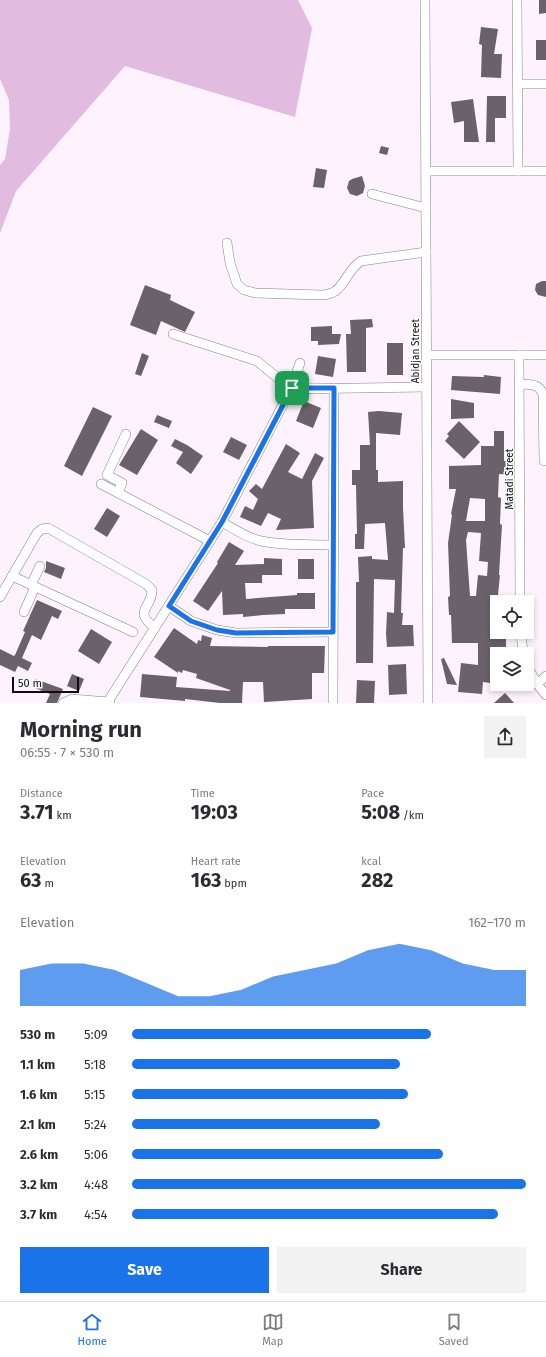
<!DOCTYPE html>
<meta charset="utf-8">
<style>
body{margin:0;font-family:"Fira Sans",sans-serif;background:#f2f2f3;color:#2b2b33;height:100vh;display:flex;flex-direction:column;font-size:15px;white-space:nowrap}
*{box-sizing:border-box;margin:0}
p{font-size:13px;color:#7c7c81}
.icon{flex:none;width:22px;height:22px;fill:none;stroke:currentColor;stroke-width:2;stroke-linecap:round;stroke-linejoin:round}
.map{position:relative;height:703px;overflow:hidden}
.details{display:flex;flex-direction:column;background:#fff;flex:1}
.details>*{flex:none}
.buttons{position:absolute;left:490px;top:595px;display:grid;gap:8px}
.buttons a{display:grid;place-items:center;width:44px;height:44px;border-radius:0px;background:#fff;box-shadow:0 2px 6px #0003;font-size:20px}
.scale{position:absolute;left:12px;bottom:10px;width:67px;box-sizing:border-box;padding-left:4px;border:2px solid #0f0b0f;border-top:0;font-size:11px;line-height:14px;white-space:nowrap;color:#0f0b0f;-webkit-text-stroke:3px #fff;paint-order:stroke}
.pin{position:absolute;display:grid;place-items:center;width:34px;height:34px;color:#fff;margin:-17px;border-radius:8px;box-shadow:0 2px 6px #0006}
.round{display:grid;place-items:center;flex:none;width:42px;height:42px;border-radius:0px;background:#f2f2f3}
.headline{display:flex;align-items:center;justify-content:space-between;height:68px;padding:0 20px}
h1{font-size:22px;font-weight:700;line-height:30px}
.figures{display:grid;grid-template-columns:repeat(3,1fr);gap:6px;height:68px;padding:4px 20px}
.figures div{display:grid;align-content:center}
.figures b{font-size:20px;font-weight:700}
.figures small{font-size:11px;font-weight:400}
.figures p{font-size:11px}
.chart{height:112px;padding:8px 20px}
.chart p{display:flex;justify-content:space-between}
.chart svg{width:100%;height:72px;margin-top:4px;fill:#1a73e8;opacity:.7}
.action{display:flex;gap:8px;margin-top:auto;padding:8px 20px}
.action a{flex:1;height:46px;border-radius:0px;background:#1a73e8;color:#fff;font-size:16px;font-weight:700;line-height:46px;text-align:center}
.action a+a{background:#f2f2f3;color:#2b2b33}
ul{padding:0 20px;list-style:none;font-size:13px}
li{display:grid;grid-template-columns:64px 48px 1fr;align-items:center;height:30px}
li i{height:10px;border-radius:5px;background:#1a73e8}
.tab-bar{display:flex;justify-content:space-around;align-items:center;height:56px;border-top:1px solid #e1e1e2;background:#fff;font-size:11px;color:#7c7c81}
.tab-bar a{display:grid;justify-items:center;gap:2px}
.tab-bar .active{color:#1a73e8}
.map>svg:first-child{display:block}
.green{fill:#e2bbe1}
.building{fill:#6a616a;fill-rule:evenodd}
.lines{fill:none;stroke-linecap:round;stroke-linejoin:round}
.minor-casing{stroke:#887e87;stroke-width:10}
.minor{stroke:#fff;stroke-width:9}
.route-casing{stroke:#fff;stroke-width:8}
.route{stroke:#1a73e8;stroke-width:5}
.labels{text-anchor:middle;stroke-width:3;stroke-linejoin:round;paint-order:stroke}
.street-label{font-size:10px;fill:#0f0b0f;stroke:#fff}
</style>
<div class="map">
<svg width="546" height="703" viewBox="0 0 546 703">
<rect width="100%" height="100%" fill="#fef3fd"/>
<path class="green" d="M0,0H298L312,28L295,117L125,66L16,191L0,233V165L5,159L10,129L9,100L0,79Z"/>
<g class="building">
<path d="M539,0H546V13L539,14Z"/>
<path d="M481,27L498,29L494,54H502L501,78L481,77L482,45L479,44Z"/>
<rect x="536" y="40" width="10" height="20"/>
<path d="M487,96H506V118H495V142H486Z"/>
<path d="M473,99L479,142H464V121L454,123L451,102Z"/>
<path d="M381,146L389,148L387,155L379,153Z"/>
<path d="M316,168L327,170L324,188L313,187Z"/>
<path d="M362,176L365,186L363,193L357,196L350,194L347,188L349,181L352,179Z"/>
<path d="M542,281H546V297L538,295L535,290L536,284Z"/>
<path d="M145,285L171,295L170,300L195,312L185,332L161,321L156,335L130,325Z"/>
<path d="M372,319L373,327L366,328V372H347L346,334H351L350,320Z"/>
<path d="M332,326V334H341L339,344L318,345V341H311V327Z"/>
<rect x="387" y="343" width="16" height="32"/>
<path d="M142,353L149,356L141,376L135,374Z"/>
<path d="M318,356L336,359L333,377L315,374Z"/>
<path d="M484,375L501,377L500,394L451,390L452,376L484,377Z"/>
<path d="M451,399L474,403V418L451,419Z"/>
<path d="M304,401L321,408L313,428L296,421Z"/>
<path d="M93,407L112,416L82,476L64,466Z"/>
<path d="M379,411L402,413L400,435L376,433V470H378V482L403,481V508L405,548H403L401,613H403L402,625H413L414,646L387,647L386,634L387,612L394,613L395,580L374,579L373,663H356V582H359L358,557L372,556V559L388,560L385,523L365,524L364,549H355V534H357L356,485H352V470H360V445H370L368,412Z"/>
<path d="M157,415L172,421L169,428L154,422Z"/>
<path d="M459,421L480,442L464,459L445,441L449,436L447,434Z"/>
<path d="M141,429L158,440L137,475L119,465Z"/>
<path d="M494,431H504V461H513V475L499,474L498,497L501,498L500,524L502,525L499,575H500L498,595H504V602H497V632H506V654H497V684L483,682L482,694L458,692L461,663L478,665V643H452L451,615H449L448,597L450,596L448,543L452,515L451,514L456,489H449V466L481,465V446H494ZM470,498L485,499V521H466ZM468,532L481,533L479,561L488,562L487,576L478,575L476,596H470L466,540Z"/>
<path d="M231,437L247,445L239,460L223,452Z"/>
<path d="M175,439L187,445L203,456L191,474L176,463L183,452L171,446Z"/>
<path d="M286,444L300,453L288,472L302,479L315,453L324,458L312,481L314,528L276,530L281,519L268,513L261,526L240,517L245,506L253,510L258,499L249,491L256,484L262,489Z"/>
<path d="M107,508L120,516L107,537L94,529Z"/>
<path d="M229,542L244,551L235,565L264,564V558L282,559V575H262V583H245L246,599L297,595V593H315V609H285V614L263,615L243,617V614L223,615L222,591L208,611L193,601L218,563L217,562Z"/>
<rect x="298" y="559" width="16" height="20"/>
<path d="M46,561L65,568L61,579L44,572L46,568Z"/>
<path d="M37,600L62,611L58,619L52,616L41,640L32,635L22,658L32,663L28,671L18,666L15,672L0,665V649L14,656L15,655L25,632L23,631Z"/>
<path d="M174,628L197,644L198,640L201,641L202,635L212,638L210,646L268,647V646H325L324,673H312V699L264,702L263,682H243L242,703H220L185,699V701L140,697L142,674L177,677L176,687L230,691V690L196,678L197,674L183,670L182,673L178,671V673L154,657Z"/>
<path d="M91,629L112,642L99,664L78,651Z"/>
<path d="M444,658L457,685L447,684L441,659Z"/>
<path d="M406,664L407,694L389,695L388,665Z"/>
<path d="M72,674L84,679L79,691L67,686Z"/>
<path d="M35,679L63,689L57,703H46L50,694L32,687Z"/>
<path d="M357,680L375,681L374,703H356Z"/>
<path d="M505,693L514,703H494Z"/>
</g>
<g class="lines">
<g class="minor-casing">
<g id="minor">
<path d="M425,0L428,703"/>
<path d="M517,0L518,171"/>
<path d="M518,84H546"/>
<path d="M426,171H546"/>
<path d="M372,194L426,208"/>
<path d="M227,243L230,263L237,284L244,290L255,293L322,295C325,295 329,294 332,293C344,288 348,269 361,261L426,252"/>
<path d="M173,334L257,361L291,389L426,387"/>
<path d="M427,355H546"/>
<path d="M519,355L520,602"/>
<path d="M520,384C530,385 540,383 543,395L544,461"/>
<path d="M101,484L210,541"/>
<path d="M118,493L122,483L107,475L126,434"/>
<path d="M222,522C234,529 247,538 261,541C283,546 310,544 333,545"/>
<path d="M12,576L133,632"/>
<path d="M31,585L40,566"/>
<path d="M0,597L37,533L42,529L48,528L146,584L152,590C152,609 132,610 155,628"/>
<path d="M169,606L191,621L217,630L236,633L333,632"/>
<path d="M24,612L35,587"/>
<path d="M521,632L523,654"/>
<path d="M527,666L537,684L546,695"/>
<path d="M537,684L546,676"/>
<path d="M63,703L72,699L108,702L110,703"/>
<path d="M107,703L222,522L291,389L300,363"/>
<path d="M333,703L334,388"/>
</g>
</g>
<use href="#minor" class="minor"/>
</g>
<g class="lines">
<g class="route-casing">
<path id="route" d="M292,388H334L333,632L236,633L217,630L191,621L169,606L222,522Z"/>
</g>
<use href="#route" class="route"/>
</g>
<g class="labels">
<g class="street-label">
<text transform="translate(415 351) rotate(-90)" y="4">Abidjan Street</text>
<text transform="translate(509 479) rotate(-90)" y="4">Matadi Street</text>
</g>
</g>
</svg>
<div class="buttons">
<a><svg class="icon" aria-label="locate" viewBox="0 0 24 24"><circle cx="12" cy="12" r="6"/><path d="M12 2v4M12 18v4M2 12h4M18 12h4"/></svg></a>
<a><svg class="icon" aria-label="layers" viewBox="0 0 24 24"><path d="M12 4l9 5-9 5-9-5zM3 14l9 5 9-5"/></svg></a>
</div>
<div class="scale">50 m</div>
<div class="pin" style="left:292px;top:388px;background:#1e9e55"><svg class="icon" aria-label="arrive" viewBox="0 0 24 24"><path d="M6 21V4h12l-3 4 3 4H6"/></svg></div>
</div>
<section class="details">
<div class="headline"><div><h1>Morning run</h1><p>06:55 · 7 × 530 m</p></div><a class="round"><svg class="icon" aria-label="share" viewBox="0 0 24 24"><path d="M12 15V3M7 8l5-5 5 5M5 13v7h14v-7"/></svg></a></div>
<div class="figures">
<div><p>Distance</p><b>3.71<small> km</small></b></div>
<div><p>Time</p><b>19:03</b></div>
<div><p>Pace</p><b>5:08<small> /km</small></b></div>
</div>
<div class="figures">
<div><p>Elevation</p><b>63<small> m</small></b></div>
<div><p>Heart rate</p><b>163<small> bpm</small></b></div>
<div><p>kcal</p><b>282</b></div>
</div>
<div class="chart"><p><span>Elevation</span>162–170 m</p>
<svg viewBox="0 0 160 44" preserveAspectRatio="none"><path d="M0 44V22L10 18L20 18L30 22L40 30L50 38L60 38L70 34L80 26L90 22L100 18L110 10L120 6L130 10L140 18L150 22L160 22V44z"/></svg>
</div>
<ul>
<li><b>530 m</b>5:09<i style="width:76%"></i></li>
<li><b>1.1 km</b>5:18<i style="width:68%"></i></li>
<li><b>1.6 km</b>5:15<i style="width:70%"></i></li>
<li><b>2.1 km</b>5:24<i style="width:63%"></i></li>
<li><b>2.6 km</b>5:06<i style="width:79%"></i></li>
<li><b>3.2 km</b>4:48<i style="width:100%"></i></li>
<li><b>3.7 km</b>4:54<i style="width:93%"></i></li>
</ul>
<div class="action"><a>Save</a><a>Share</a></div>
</section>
<nav class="tab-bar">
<a class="active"><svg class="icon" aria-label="home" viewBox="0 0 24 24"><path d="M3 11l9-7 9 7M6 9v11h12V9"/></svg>Home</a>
<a><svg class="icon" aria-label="map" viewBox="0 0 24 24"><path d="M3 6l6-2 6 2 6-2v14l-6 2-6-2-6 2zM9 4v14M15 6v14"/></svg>Map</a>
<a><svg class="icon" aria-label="saved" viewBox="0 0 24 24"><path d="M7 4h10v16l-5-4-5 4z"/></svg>Saved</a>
</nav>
